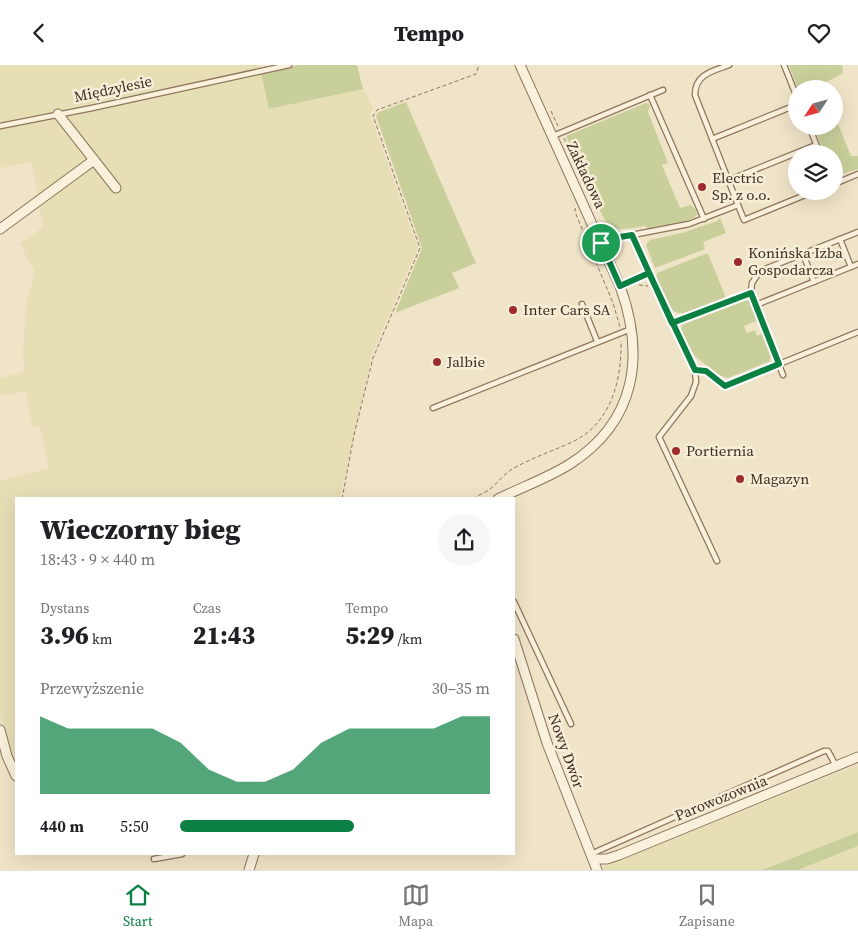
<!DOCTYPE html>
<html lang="pl">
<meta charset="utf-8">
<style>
body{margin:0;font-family:"Source Serif 4",serif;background:#f6f6f6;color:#202124;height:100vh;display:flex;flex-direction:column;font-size:19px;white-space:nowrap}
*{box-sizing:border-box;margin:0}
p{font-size:16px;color:#757577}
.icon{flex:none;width:28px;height:28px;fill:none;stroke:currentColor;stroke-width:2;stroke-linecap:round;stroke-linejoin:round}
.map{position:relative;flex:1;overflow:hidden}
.side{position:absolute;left:15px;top:432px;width:500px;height:358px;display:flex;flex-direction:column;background:#fff;border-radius:0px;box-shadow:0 5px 20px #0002}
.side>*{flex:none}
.needle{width:32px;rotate:234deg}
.controls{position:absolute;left:788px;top:15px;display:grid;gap:10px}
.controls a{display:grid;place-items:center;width:55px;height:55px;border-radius:50%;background:#fff;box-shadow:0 5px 20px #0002;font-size:25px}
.pin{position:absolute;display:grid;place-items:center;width:42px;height:42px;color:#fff;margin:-21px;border:2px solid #fff;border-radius:50%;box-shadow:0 1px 5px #0007}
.round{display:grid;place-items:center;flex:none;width:52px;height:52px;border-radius:26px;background:#f6f6f6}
.headline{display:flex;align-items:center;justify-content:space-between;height:85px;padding:0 25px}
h1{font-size:28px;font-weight:800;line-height:38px}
.stats{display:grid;grid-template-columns:repeat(3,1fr);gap:8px;height:85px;padding:5px 25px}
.stats div{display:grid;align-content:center}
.stats b{font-size:25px;font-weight:800}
.stats small{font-size:14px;font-weight:400}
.stats p{font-size:14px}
.chart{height:140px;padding:10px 25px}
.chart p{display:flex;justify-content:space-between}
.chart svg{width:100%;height:90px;margin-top:5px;fill:#0b8043;opacity:.7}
ul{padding:0 25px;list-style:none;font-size:16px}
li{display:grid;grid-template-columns:80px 60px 1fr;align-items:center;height:38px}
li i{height:12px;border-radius:6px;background:#0b8043}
header{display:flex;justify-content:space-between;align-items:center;height:65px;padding:0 25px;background:#fff;font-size:22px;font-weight:800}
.tab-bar{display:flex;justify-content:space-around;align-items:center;height:70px;border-top:1px solid #e0e0e0;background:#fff;font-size:14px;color:#757577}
.tab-bar a{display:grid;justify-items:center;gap:2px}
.tab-bar .active{color:#0b8043}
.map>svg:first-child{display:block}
.farmland{fill:#e6deb5}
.green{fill:#c9cf9b}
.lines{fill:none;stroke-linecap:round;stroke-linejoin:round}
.service-casing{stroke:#8d765c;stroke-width:7}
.minor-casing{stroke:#8d765c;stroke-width:11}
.path{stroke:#8d765c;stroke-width:1;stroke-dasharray:4 2.5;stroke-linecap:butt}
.service{stroke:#faf1dc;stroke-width:4.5}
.minor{stroke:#faf1dc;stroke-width:9}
.route-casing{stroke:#fff;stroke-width:10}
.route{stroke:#0b8043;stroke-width:6}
.poi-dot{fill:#9e2a2b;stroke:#f7eed8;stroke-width:2}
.labels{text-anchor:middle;stroke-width:5;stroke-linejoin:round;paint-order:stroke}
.street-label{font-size:15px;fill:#3d2e20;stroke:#f7eed8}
.poi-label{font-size:15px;fill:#3d2e20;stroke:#f7eed8;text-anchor:start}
</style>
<header><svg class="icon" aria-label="back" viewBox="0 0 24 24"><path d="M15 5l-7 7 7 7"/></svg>Tempo<svg class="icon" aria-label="heart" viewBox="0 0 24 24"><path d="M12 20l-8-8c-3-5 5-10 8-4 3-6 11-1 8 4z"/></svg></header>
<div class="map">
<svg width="858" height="805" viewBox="0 0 858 805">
<rect width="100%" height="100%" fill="#f0e4c8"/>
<g class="farmland">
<path d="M0,0H259L260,3L0,59Z"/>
<path d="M261,8L270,44L363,24L373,43L370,50L418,183L372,289L340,434H16V702L0,649V416L49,403L40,362L32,361L26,326L0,331V313L23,307L24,305L23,289L25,254L27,234L33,215L34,206L20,179L43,162L32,97L0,103V63Z"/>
<path d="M858,700V767L762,805H601L600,803Z"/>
<path d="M858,781V805H798Z"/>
</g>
<g class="green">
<path d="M298,0H357L363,24L269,44L261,8Z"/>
<path d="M789,0H842L843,5L842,9L822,19L824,24H798Z"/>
<path d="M406,37L476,198L452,208L459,223L395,248L422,183L376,51L379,47Z"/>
<path d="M646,38L650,40L648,47L668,98L662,100L680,143L690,140L694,143L698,149C689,159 660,161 647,164L646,161C618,165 610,170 598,141L600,140L579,100L582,99L575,83L572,84L566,71Z"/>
<path d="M834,49L851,91H858V104L842,109L834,108V89H824L814,61H834Z"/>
<path d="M720,153L726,168L703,177L705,183L703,185L655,203L646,180L650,175L682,168L717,156Z"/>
<path d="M705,189H708L726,233C713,238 681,256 671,244C665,238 660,220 656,212L657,208Z"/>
<path d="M744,234C754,237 755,246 759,255L744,261L747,268L755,265L757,271L763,268L771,291L770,296L728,313L720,311L690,287L680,266L682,259L686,257Z"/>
<path d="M858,767V781L798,805H762Z"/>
</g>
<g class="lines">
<g class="service-casing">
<g id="service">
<path d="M729,0C713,6 695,9 695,30L738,140"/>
<path d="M784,0L796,30"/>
<path d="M650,30L704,154"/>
<path d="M0,61L92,43L289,0"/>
<path d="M809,61L820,89"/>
<path d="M553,71L663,25"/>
<path d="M712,74L796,40"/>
<path d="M729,115L816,80"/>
<path d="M834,119L858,109"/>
<path d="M632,170L689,159L738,140L744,155L815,126"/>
<path d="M840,174L851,202"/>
<path d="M601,177L614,173L632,170L649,208L620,221"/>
<path d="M803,189L814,217"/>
<path d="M649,208L695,305L696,317L691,331L659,372L717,496"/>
<path d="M751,227L752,218L760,206L858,167"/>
<path d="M582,239L597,276"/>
<path d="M756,240L858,199"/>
<path d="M672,258L751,227L783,310"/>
<path d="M695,305L706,306L725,321L858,267"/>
<path d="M433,343L631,264"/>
<path d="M514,537L571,659"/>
<path d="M591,789L824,686H828L836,701"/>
<path d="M154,794L182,789"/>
</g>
</g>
<g class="minor-casing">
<g id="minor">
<path d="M58,49L116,123"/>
<path d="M0,164L94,95"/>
<path d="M498,434C522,422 548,413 570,399C637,356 645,290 620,221L520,0"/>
<path d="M514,574L547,678L597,805"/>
<path d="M0,665L7,691L16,711"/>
<path d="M593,794H607L619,790L858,692"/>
<path d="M249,805L254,789"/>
</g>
</g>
<g class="path">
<path d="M551,46L558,61"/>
<path d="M564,73L592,130L593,136H591"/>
<path d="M576,143L575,144V147L613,238L620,262"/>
<path d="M609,164L616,166"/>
<path d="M639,220L648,221"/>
<path d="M342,434L354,370L373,293L420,183L373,51L377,45L476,9L479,0"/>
<path d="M473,434C478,430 485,428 490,424C499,417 505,407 516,402C534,392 553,386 572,377C611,359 622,315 621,276"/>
</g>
<use href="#service" class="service"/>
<use href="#minor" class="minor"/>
</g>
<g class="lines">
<g class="route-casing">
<path id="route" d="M601,178L620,221L649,208L695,305L706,306L725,321L779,299L751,228L672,258L632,170L614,173L601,178"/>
</g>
<use href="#route" class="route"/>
</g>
<g class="poi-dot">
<circle cx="702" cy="122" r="5"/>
<circle cx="738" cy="197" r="5"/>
<circle cx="513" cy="245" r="5"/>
<circle cx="437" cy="297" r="5"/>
<circle cx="676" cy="386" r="5"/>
<circle cx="740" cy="414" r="5"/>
</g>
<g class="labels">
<g class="street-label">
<text transform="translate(113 24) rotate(-12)" y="5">Międzylesie</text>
<text transform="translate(586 110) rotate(65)" y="5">Zakładowa</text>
<text transform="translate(566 686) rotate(70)" y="5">Nowy Dwór</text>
<text transform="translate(721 733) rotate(-22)" y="5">Parowozownia</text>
</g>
<g class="poi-label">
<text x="712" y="118">Electric<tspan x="712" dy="17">Sp. z o.o.</tspan></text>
<text x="748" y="193">Konińska Izba<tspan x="748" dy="17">Gospodarcza</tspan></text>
<text x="523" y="250">Inter Cars SA</text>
<text x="447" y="302">Jalbie</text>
<text x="686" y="391">Portiernia</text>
<text x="750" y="419">Magazyn</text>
</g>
</g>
</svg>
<div class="controls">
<a><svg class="needle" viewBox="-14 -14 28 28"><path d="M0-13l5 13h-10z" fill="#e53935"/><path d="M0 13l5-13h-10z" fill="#757577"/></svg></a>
<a><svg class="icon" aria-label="layers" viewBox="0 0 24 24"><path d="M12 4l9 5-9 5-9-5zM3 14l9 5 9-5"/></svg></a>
</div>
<div class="pin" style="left:601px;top:178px;background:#1e9e55"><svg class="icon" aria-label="arrive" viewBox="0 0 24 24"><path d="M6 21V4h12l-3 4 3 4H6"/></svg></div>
<section class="side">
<div class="headline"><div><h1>Wieczorny bieg</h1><p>18:43 · 9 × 440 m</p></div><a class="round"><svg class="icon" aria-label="share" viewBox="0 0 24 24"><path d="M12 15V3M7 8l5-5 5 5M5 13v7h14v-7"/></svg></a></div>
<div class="stats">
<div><p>Dystans</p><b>3.96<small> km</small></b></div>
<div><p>Czas</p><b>21:43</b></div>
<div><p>Tempo</p><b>5:29<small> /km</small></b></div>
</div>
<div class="chart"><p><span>Przewyższenie</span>30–35 m</p>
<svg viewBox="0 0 160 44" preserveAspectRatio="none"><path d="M0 44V6L10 12L20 12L30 12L40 12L50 19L60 32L70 38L80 38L90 32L100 19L110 12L120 12L130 12L140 12L150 6L160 6V44z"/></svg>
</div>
<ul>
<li><b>440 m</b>5:50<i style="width:56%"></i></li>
</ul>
</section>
</div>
<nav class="tab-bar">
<a class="active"><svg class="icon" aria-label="home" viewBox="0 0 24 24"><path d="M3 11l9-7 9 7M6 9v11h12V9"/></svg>Start</a>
<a><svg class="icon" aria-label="map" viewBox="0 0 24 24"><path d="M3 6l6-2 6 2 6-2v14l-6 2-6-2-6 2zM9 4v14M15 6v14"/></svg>Mapa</a>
<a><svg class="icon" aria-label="saved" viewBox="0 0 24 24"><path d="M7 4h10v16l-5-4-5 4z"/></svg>Zapisane</a>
</nav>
